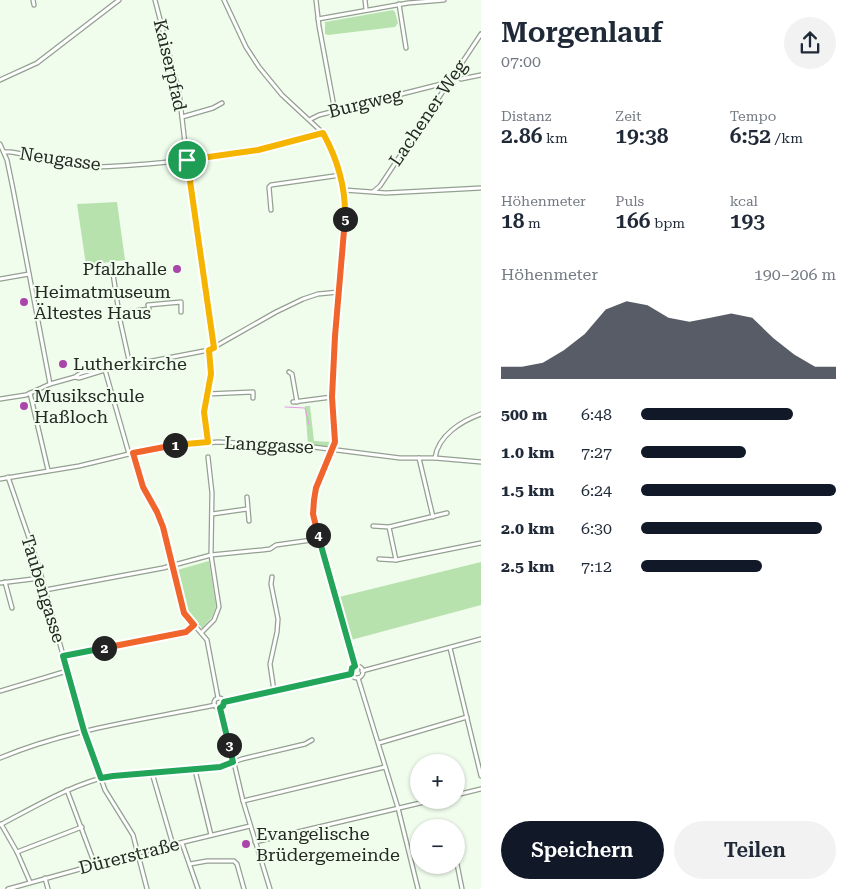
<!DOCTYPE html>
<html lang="de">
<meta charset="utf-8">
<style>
body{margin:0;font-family:"Roboto Serif",serif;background:#f2f2f3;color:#1f2937;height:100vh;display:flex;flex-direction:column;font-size:19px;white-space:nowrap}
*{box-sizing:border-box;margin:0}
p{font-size:16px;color:#747a83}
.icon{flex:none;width:28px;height:28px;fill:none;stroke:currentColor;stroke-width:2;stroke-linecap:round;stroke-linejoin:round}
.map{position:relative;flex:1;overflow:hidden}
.panel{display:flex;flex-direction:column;background:#fff;width:375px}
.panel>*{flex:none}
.fabs{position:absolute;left:410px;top:754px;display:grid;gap:10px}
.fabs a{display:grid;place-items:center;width:55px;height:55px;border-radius:50%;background:#fff;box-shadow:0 1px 4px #0004;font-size:25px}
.pin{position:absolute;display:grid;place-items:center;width:42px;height:42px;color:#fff;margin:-21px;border:2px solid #fff;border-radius:50%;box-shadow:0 1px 5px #0007}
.km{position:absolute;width:25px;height:25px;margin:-12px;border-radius:50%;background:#222;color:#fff;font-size:14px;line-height:25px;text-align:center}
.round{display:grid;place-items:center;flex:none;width:52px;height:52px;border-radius:26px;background:#f2f2f3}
.summary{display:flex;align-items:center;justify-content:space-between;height:85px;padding:0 20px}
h1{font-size:28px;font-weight:600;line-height:38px}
.metrics{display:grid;grid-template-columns:repeat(3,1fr);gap:8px;height:85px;padding:5px 20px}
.metrics div{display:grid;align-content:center}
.metrics b{font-size:21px;font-weight:600}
.metrics small{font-size:14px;font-weight:400}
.metrics p{font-size:14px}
.chart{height:140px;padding:10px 20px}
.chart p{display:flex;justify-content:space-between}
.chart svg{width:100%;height:90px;margin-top:5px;fill:#111827;opacity:.7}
.button{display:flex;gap:10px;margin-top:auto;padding:10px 20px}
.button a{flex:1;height:58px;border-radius:30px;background:#111827;color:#fff;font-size:20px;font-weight:600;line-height:58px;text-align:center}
.button a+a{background:#f2f2f3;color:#1f2937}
ul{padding:0 20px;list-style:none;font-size:16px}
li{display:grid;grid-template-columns:80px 60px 1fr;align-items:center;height:38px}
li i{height:12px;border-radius:6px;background:#111827}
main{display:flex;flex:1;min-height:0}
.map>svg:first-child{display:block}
.green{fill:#b8e2ad}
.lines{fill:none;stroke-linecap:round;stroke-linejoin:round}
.stream{stroke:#e59ae3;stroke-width:1}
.street-casing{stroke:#94a091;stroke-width:5.5}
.street{stroke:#fff;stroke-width:3}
.split-1-casing{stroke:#fff;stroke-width:10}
.split-2-casing{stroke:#fff;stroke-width:10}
.split-3-casing{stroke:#fff;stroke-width:10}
.split-4-casing{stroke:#fff;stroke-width:10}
.split-5-casing{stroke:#fff;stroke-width:10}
.split-6-casing{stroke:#fff;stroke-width:10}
.split-1{stroke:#f5b400;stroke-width:6}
.split-2{stroke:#f0652b;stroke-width:6}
.split-3{stroke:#22a559;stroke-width:6}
.split-4{stroke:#22a559;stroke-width:6}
.split-5{stroke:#f0652b;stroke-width:6}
.split-6{stroke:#f5b400;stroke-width:6}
.poi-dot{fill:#aa45aa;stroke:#f0fded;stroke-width:2}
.labels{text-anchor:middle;stroke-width:4;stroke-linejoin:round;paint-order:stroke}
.street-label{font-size:18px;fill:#242923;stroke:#f0fded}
.poi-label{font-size:18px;fill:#242923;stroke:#f0fded;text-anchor:start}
</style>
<main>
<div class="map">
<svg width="481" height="889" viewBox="0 0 481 889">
<rect width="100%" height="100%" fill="#f0fded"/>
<g class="green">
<path d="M393,10L395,12L398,23L395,27L328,35L325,34V22Z"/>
<path d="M117,202L125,260L86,265L77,204Z"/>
<path d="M305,406H310L314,441L332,442V448L308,445Z"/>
<path d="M209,561L216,606L212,617L202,628L186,611L177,570Z"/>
<path d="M481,562V605L351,640L339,597Z"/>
</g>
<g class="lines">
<path class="stream" d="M285,407L305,408L309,425"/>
<g class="street-casing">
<g id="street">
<path d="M33,0L34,5"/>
<path d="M155,0L179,92L187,161L214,348"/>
<path d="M224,0L246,47L259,67L282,95L323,133L340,171L343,184L345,220L335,336L332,397L335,442L315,493L313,507L315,525L355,667"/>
<path d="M316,0L319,26L335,112"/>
<path d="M365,0L366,9"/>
<path d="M399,4L406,48"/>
<path d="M318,19L408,3L444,0"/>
<path d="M454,75L461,79L481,75"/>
<path d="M0,80L37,63L119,0"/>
<path d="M182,117L213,108L222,103"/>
<path d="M311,119L319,115L449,82"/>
<path d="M0,144L7,160L13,189L50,384"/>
<path d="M4,152H11C37,156 63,166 89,167C112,167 135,165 158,163C214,158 269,150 323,133"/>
<path d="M344,190L386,193L481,188"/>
<path d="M374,191L380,186L481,34"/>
<path d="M271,210L269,187L271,185L341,175"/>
<path d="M112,267L120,320L130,365"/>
<path d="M0,279L29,274"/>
<path d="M119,313L149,309L148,305L181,302V312"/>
<path d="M105,370L129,454"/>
<path d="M289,372L292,374L297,402"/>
<path d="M75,377L79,378L105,370L209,350L276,312L303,299L318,294L339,292"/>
<path d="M30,393L48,470"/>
<path d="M207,394L253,392V398"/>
<path d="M0,399L26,395L50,384L75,377C80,372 90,370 97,372"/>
<path d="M293,402L332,397"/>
<path d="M208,442L204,412L211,374L209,350"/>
<path d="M133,453L143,487L157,512L163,527L184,613L207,640L218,698"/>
<path d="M419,458L433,517"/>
<path d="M435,458C438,435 462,421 481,414"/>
<path d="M8,477L37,561L84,731L105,790L133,835L147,889"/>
<path d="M0,479L79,466L158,447L218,442L305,446L400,458H435L481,462"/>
<path d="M247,497L249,521"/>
<path d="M212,514L247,509"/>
<path d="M373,526L389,527L447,513"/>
<path d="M389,527L396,560"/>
<path d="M379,559L396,560L481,543"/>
<path d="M272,577L271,584L278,619L277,632L270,664L274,691"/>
<path d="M5,582L12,608"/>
<path d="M0,583L41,578"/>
<path d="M45,590L163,568L211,555L262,550L270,549L276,545L319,539"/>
<path d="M202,632L214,620L219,607L211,555L212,493L208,457"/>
<path d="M450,648L481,776"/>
<path d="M63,656L186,632L194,625"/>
<circle cx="357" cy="672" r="6"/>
<path d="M362,671L481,639"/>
<path d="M358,678L398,808L418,889"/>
<path d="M0,691L67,671"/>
<circle cx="219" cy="703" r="5"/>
<path d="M224,702L351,674"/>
<path d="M221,708L243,801L270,889"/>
<path d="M379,743L467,717"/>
<path d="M0,758C69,729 143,720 215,705"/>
<path d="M195,770L211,835"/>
<path d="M152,773L173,845"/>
<path d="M67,790L95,865"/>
<path d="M456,795L481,789"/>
<path d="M243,801L385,767"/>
<path d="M1,824L17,852L30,882"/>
<path d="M0,825C36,806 72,784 113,775L195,770L220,767L242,759L305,744L312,740"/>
<path d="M255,842L433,800"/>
<path d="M182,843L198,889"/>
<path d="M17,852L82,827"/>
<path d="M190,864L207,861H234L237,864L244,889"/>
<path d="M457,864L462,889"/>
<path d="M45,878L48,889"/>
<path d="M8,889L138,853L250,826"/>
</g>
</g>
<use href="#street" class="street"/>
</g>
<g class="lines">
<g class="split-1-casing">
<path id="split-1" d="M175,445L208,442L204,412L211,374L209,350L214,348L187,160"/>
</g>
<g class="split-2-casing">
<path id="split-2" d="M104,648L186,632L194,625L184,613L163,527L157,512L143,487L133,453L175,445"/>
</g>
<g class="split-3-casing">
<path id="split-3" d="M104,648L63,656L84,731L101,778L113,776L220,767L233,762L229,745"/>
</g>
<g class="split-4-casing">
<path id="split-4" d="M229,745L220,708L223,706L224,702L351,674L352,668L355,666L318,535"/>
</g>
<g class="split-5-casing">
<path id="split-5" d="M318,535L313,514L314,500L316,488L335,442L332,397L335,336L345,219"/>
</g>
<g class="split-6-casing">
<path id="split-6" d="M187,160L258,150L323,133C338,160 346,188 345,219"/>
</g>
<use href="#split-1" class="split-1"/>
<use href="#split-2" class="split-2"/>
<use href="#split-3" class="split-3"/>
<use href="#split-4" class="split-4"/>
<use href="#split-5" class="split-5"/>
<use href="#split-6" class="split-6"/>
</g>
<g class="poi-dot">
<circle cx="177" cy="269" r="5"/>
<circle cx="24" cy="302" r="5"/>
<circle cx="63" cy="364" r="5"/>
<circle cx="24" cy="406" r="5"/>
<circle cx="246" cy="844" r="5"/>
</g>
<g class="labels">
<g class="street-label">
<text transform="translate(170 65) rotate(77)" y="6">Kaiserpfad</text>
<text transform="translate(365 103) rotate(-14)" y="6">Burgweg</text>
<text transform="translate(428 113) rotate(-56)" y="6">Lachener Weg</text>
<text transform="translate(60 159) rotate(8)" y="6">Neugasse</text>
<text transform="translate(269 445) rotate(3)" y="6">Langgasse</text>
<text transform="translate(43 589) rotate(73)" y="6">Taubengasse</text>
<text transform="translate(129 856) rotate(-14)" y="6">Dürerstraße</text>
</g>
<g class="poi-label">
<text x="167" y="275" text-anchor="end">Pfalzhalle</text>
<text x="34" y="298">Heimatmuseum<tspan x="34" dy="21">Ältestes Haus</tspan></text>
<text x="73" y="370">Lutherkirche</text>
<text x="34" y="402">Musikschule<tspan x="34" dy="21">Haßloch</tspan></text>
<text x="256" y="840">Evangelische<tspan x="256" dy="21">Brüdergemeinde</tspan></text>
</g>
</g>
</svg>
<div class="fabs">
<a>+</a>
<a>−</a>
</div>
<div class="pin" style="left:187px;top:160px;background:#1e9e55"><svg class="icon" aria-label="arrive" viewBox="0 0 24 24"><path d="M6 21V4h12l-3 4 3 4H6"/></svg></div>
<b class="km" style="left:175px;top:445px">1</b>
<b class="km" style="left:104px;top:648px">2</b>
<b class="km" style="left:229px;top:745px">3</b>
<b class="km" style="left:318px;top:535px">4</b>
<b class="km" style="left:345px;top:219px">5</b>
</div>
<section class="panel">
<div class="summary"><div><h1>Morgenlauf</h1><p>07:00</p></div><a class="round"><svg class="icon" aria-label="share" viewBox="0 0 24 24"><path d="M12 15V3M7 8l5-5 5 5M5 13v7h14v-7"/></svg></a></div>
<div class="metrics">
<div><p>Distanz</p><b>2.86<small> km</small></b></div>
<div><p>Zeit</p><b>19:38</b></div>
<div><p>Tempo</p><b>6:52<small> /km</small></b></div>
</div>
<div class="metrics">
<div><p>Höhenmeter</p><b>18<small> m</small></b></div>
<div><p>Puls</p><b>166<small> bpm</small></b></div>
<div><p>kcal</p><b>193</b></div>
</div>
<div class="chart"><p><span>Höhenmeter</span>190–206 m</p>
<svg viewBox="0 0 160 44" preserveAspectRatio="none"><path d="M0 44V38L10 38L20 36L30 30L40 22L50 10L60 6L70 8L80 14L90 16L100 14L110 12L120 14L130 24L140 32L150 38L160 38V44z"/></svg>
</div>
<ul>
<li><b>500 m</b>6:48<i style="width:78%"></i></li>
<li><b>1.0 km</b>7:27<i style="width:54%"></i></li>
<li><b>1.5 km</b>6:24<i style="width:100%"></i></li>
<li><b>2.0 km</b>6:30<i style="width:93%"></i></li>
<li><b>2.5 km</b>7:12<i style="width:62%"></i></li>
</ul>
<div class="button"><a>Speichern</a><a>Teilen</a></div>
</section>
</main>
